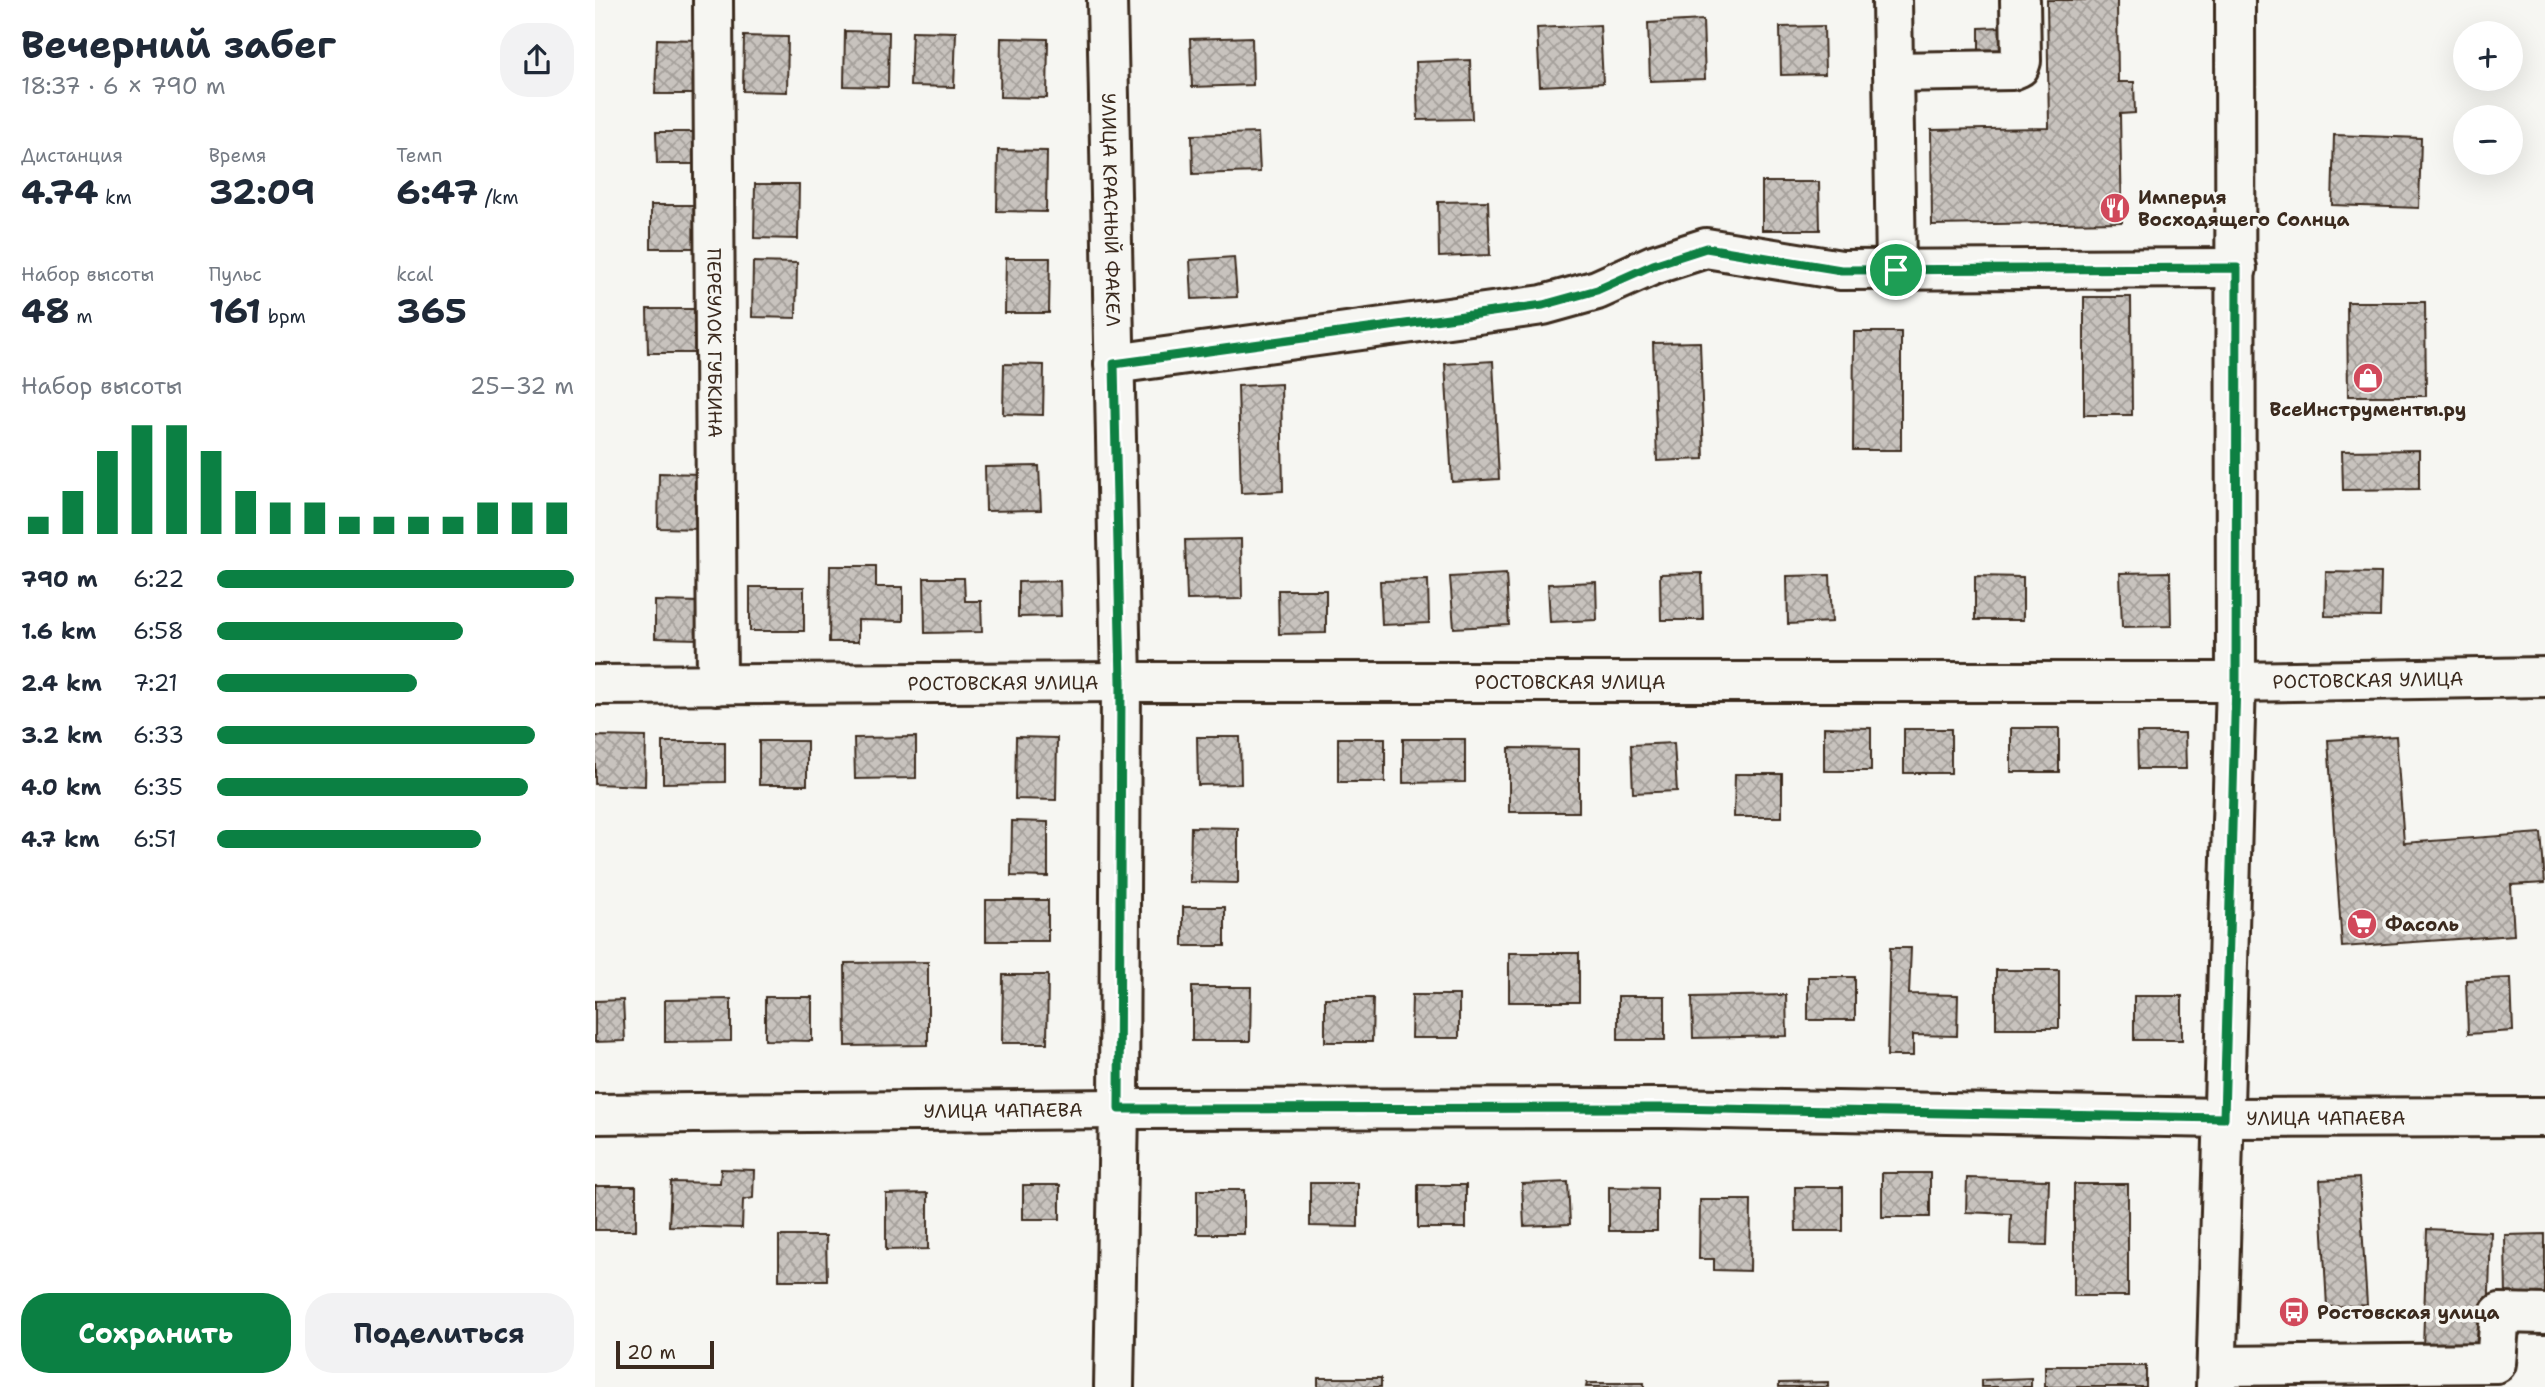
<!DOCTYPE html>
<html lang="ru">
<meta charset="utf-8">
<style>
body{margin:0;font-family:"Shantell Sans",sans-serif;background:#f2f2f3;color:#1f2937;height:100vh;display:flex;flex-direction:column;font-size:26px;white-space:nowrap}
*{box-sizing:border-box;margin:0}
p{font-size:23px;color:#747a83}
.icon{flex:none;width:38px;height:38px;fill:none;stroke:currentColor;stroke-width:2;stroke-linecap:round;stroke-linejoin:round}
.map{position:relative;flex:1;overflow:hidden}
.panel{display:flex;flex-direction:column;background:#fff;width:595px}
.panel>*{flex:none}
.fabs{position:absolute;left:1858px;top:21px;display:grid;gap:14px}
.fabs a{display:grid;place-items:center;width:70px;height:70px;border-radius:50%;background:#fff;box-shadow:0 7px 28px #0002;font-size:35px}
.scale{position:absolute;left:21px;bottom:18px;width:98px;box-sizing:border-box;padding-left:7px;border:4px solid #3b2a1e;border-top:0;font-size:19px;line-height:24px;white-space:nowrap;color:#3b2a1e;-webkit-text-stroke:5px #f6f6f2;paint-order:stroke}
.pin{position:absolute;display:grid;place-items:center;width:60px;height:60px;color:#fff;margin:-30px;border:4px solid #fff;border-radius:50%;box-shadow:0 2px 7px #0007}
.round{display:grid;place-items:center;flex:none;width:74px;height:74px;border-radius:28px;background:#f2f2f3}
.head{display:flex;align-items:center;justify-content:space-between;height:119px;padding:0 21px}
h1{font-size:38px;font-weight:700;line-height:52px}
.figures{display:grid;grid-template-columns:repeat(3,1fr);gap:10px;height:119px;padding:7px 21px}
.figures div{display:grid;align-content:center}
.figures b{font-size:35px;font-weight:700}
.figures small{font-size:19px;font-weight:400}
.figures p{font-size:19px}
.chart{height:196px;padding:14px 21px}
.chart p{display:flex;justify-content:space-between}
.chart svg{width:100%;height:126px;margin-top:7px;stroke:#0b8043;stroke-width:6}
.cta{display:flex;gap:14px;margin-top:auto;padding:14px 21px}
.cta a{flex:1;height:80px;border-radius:28px;background:#0b8043;color:#fff;font-size:28px;font-weight:700;line-height:80px;text-align:center}
.cta a+a{background:#f2f2f3;color:#1f2937}
ul{padding:0 21px;list-style:none;font-size:23px}
li{display:grid;grid-template-columns:112px 84px 1fr;align-items:center;height:52px}
li i{height:18px;border-radius:9px;background:#0b8043}
main{display:flex;flex:1;min-height:0}
.map>svg:first-child{display:block}
.building{fill:url(#building-cross-hatch);stroke:#3b2a1e;stroke-width:2}
.lines{fill:none;stroke-linecap:round;stroke-linejoin:round}
.minor-casing{stroke:#3b2a1e;stroke-width:44}
.minor{stroke:#f6f6f2;stroke-width:38}
.route-casing{stroke:#fff;stroke-width:14}
.route{stroke:#0b8043;stroke-width:9}
.labels{text-anchor:middle;stroke-width:7;stroke-linejoin:round;paint-order:stroke}
.poi-label{font-size:19px;font-weight:bold;fill:#3b2a1e;stroke:#f6f6f2;text-anchor:start}
.street-label{font-size:19px;fill:#3b2a1e;stroke:#f6f6f2}
</style>
<main>
<section class="panel">
<div class="head"><div><h1>Вечерний забег</h1><p>18:37 · 6 × 790 m</p></div><a class="round"><svg class="icon" aria-label="share" viewBox="0 0 24 24"><path d="M12 15V3M7 8l5-5 5 5M5 13v7h14v-7"/></svg></a></div>
<div class="figures">
<div><p>Дистанция</p><b>4.74<small> km</small></b></div>
<div><p>Время</p><b>32:09</b></div>
<div><p>Темп</p><b>6:47<small> /km</small></b></div>
</div>
<div class="figures">
<div><p>Набор высоты</p><b>48<small> m</small></b></div>
<div><p>Пульс</p><b>161<small> bpm</small></b></div>
<div><p>kcal</p><b>365</b></div>
</div>
<div class="chart"><p><span>Набор высоты</span>25–32 m</p>
<svg viewBox="0 0 160 44" preserveAspectRatio="none"><path d="M5 44V38M15 44V29M25 44V15M35 44V6M45 44V6M55 44V15M65 44V29M75 44V33M85 44V33M95 44V38M105 44V38M115 44V38M125 44V38M135 44V33M145 44V33M155 44V33"/></svg>
</div>
<ul>
<li><b>790 m</b>6:22<i style="width:100%"></i></li>
<li><b>1.6 km</b>6:58<i style="width:69%"></i></li>
<li><b>2.4 km</b>7:21<i style="width:56%"></i></li>
<li><b>3.2 km</b>6:33<i style="width:89%"></i></li>
<li><b>4.0 km</b>6:35<i style="width:87%"></i></li>
<li><b>4.7 km</b>6:51<i style="width:74%"></i></li>
</ul>
<div class="cta"><a>Сохранить</a><a>Поделиться</a></div>
</section>
<div class="map">
<svg width="1950" height="1387" viewBox="0 0 1950 1387">
<defs>
<pattern id="building-cross-hatch" width="8" height="8" patternUnits="userSpaceOnUse" patternTransform="scale(1.75)"><rect width="8" height="8" fill="#c8c3be"/><path d="M0 0l8 8M0 8l8-8" fill="none" stroke="#a49f9a"/></pattern>
</defs>
<rect width="100%" height="100%" fill="#f6f6f2"/>
<filter id="ink" filterUnits="userSpaceOnUse"><feTurbulence type="fractalNoise" baseFrequency=".0143" numOctaves="2"/><feDisplacementMap in="SourceGraphic" scale="14" xChannelSelector="R" yChannelSelector="G"/><feConvolveMatrix kernelMatrix="1 2 1 2 8 2 1 2 1" color-interpolation-filters="sRGB"/></filter>
<g filter="url(#ink)">
<g class="building">
<path d="M1452,0H1522L1523,82H1539L1540,113L1525,114L1527,222L1337,225L1336,130L1454,128Z"/>
<path d="M1108,20L1110,79L1055,81L1053,23Z"/>
<path d="M1005,25L1008,83L945,86L942,28Z"/>
<path d="M1229,26L1230,74L1186,75L1185,27Z"/>
<path d="M1408,27L1409,54H1384V28Z"/>
<path d="M250,31L294,32L293,87L249,86Z"/>
<path d="M317,31L361,32L359,87L315,86Z"/>
<path d="M149,36L193,37L192,92L148,91Z"/>
<path d="M657,37L658,85L597,87L595,39Z"/>
<path d="M406,38L453,39L452,98L405,97Z"/>
<path d="M62,39L105,40L104,94H60Z"/>
<path d="M875,60L877,119L823,120L821,62Z"/>
<path d="M61,132H102V164H62Z"/>
<path d="M663,133L665,172L598,174L597,135Z"/>
<path d="M1739,135L1826,138L1824,208L1737,205Z"/>
<path d="M403,150L452,151L451,212L402,211Z"/>
<path d="M1167,182H1224L1225,230H1167Z"/>
<path d="M160,184H204L203,239L159,238Z"/>
<path d="M893,201L895,255L844,257L843,202Z"/>
<path d="M56,205H104L103,248H56Z"/>
<path d="M639,257L642,297L597,299L595,260Z"/>
<path d="M411,258H455L454,313H410Z"/>
<path d="M158,262L202,263L201,318L157,317Z"/>
<path d="M1489,297H1536L1537,415H1489Z"/>
<path d="M1752,302H1830L1831,396H1753Z"/>
<path d="M52,309H100V353H53Z"/>
<path d="M1259,332H1306V450H1258Z"/>
<path d="M1105,342L1109,459L1062,461L1058,343Z"/>
<path d="M898,361L904,479L857,482L850,364Z"/>
<path d="M409,364L449,365L448,415L408,414Z"/>
<path d="M686,384L688,491L646,493L643,386Z"/>
<path d="M1824,450V489L1748,490L1747,451Z"/>
<path d="M444,466L446,510L391,511L390,467Z"/>
<path d="M64,473L108,474L107,529L63,528Z"/>
<path d="M646,539L647,599L592,600L590,540Z"/>
<path d="M235,566H281V587H308V621L263,620V642H234Z"/>
<path d="M1575,572L1576,626L1527,627L1525,573Z"/>
<path d="M1731,572L1786,573L1785,617L1730,616Z"/>
<path d="M1107,573L1108,620H1066L1065,574Z"/>
<path d="M911,574L914,625L859,628L855,577Z"/>
<path d="M1235,575L1237,622L1193,624L1192,576Z"/>
<path d="M1380,576L1428,577V620H1380Z"/>
<path d="M329,578H369L370,601H386L387,632L330,633Z"/>
<path d="M833,580L834,623L787,625L785,581Z"/>
<path d="M465,581L466,616L423,617V582Z"/>
<path d="M1001,582L1002,620L955,622L953,584Z"/>
<rect x="155" y="587" width="54" height="44"/>
<path d="M683,590H731V633L684,634Z"/>
<path d="M60,601L107,602L106,639L60,638Z"/>
<path d="M1229,727L1276,728V771H1229Z"/>
<rect x="1416" y="728" width="48" height="44"/>
<rect x="1309" y="729" width="47" height="44"/>
<path d="M1542,733H1590L1591,769H1543Z"/>
<path d="M0,736L51,737L50,786L0,784Z"/>
<path d="M1801,736L1809,843L1946,833L1950,883L1916,885L1919,935L1747,947L1733,740Z"/>
<path d="M321,737V778L260,779L259,738Z"/>
<path d="M421,737L462,738L461,800L420,799Z"/>
<path d="M602,737H645L646,784L603,785Z"/>
<rect x="743" y="738" width="47" height="44"/>
<path d="M808,739H870V782L808,783Z"/>
<rect x="164" y="741" width="48" height="44"/>
<path d="M68,742H130V782L68,783Z"/>
<path d="M1079,743L1082,791L1038,793L1036,745Z"/>
<path d="M914,748L984,749V812H914Z"/>
<path d="M1140,774H1187V817H1139Z"/>
<path d="M417,821L453,822V877L416,876Z"/>
<path d="M596,827L643,828V883L595,882Z"/>
<rect x="391" y="900" width="62" height="41"/>
<rect x="588" y="907" width="42" height="39"/>
<path d="M1295,948H1316L1314,994L1363,995L1362,1036L1318,1035V1056H1292Z"/>
<rect x="914" y="953" width="70" height="49"/>
<path d="M333,962V1045L251,1046L250,963Z"/>
<rect x="1401" y="970" width="63" height="58"/>
<path d="M408,975H453L452,1043H407Z"/>
<rect x="1213" y="977" width="47" height="43"/>
<path d="M1916,978L1918,1031L1873,1034L1871,980Z"/>
<path d="M597,987H656L655,1041H597Z"/>
<path d="M817,995H864V1038H816Z"/>
<path d="M1191,995L1192,1036L1098,1038L1097,997Z"/>
<rect x="1023" y="996" width="47" height="44"/>
<rect x="1539" y="996" width="48" height="44"/>
<path d="M170,997H217V1041L170,1040Z"/>
<path d="M730,998H778L777,1042H730Z"/>
<path d="M136,999V1041L70,1042V1000Z"/>
<path d="M28,1000L30,1041L0,1042V1001Z"/>
<path d="M126,1169L159,1170L158,1198L148,1200L147,1228L74,1226L76,1182L125,1183Z"/>
<rect x="1287" y="1173" width="48" height="44"/>
<path d="M1372,1178L1454,1180L1452,1245L1415,1244L1416,1214L1371,1212Z"/>
<path d="M1764,1178L1772,1305L1732,1307L1725,1180Z"/>
<path d="M973,1182L975,1224L929,1226L927,1184Z"/>
<path d="M715,1183H763V1227L715,1226Z"/>
<rect x="1479" y="1184" width="54" height="112"/>
<rect x="428" y="1185" width="37" height="34"/>
<rect x="823" y="1185" width="48" height="43"/>
<rect x="0" y="1186" width="41" height="44"/>
<path d="M1014,1187L1062,1188V1231H1014Z"/>
<path d="M1200,1187H1248V1231H1201Z"/>
<rect x="602" y="1190" width="47" height="44"/>
<path d="M333,1193V1249L291,1250V1194Z"/>
<path d="M1105,1200H1156L1155,1271L1119,1270V1259H1104Z"/>
<path d="M1832,1229L1896,1232L1892,1350L1828,1347Z"/>
<path d="M1950,1234V1300H1911L1910,1235Z"/>
<path d="M184,1236H231L232,1280H184Z"/>
<rect x="1450" y="1366" width="101" height="21"/>
<rect x="723" y="1378" width="63" height="9"/>
<path d="M1436,1378V1387H1386V1380Z"/>
<path d="M1233,1382V1387H1184V1383Z"/>
<path d="M992,1383H1049V1387H991Z"/>
</g>
<g class="lines">
<g class="minor-casing">
<g id="minor">
<path id="s1" d="M118,0L122,685"/>
<path id="s2" d="M512,0L526,682L524,1109L519,1387"/>
<path d="M1297,0L1301,269"/>
<path d="M1298,72L1417,70L1424,67L1426,61L1425,0"/>
<path d="M519,364L948,305L1002,290L1058,265L1111,248L1246,270L1642,268"/>
<path id="s3" d="M0,685L526,682H1641L1950,677"/>
<path id="s4" d="M0,1114L524,1109L1072,1108L1629,1118L1950,1117"/>
<path d="M1622,1366L1901,1363L1905,1313L1950,1314"/>
<path d="M1621,1387L1641,682L1640,0"/>
</g>
</g>
<use href="#minor" class="minor"/>
</g>
</g>
<g class="lines" filter="url(#ink)">
<g class="route-casing">
<path id="route" d="M1111,248L1246,270L1642,268L1641,682L1629,1118L1072,1108L524,1109L526,682L519,364L948,305L1002,290L1058,265Z"/>
</g>
<use href="#route" class="route"/>
</g>
<defs>
<g id="restaurant-disc" transform="scale(1.575)"><circle r="9.5" fill="#d1495b" stroke="#f6f6f2"/><path d="M-5-6h1v4h1v-4h1v4h1v-4h1v5L-1.5 .5V6h-2V.5L-5-1ZM5-6V6H3V1.5H1.5Q1.5-4 5-6Z" fill="#fff"/></g>
<g id="shop-disc" transform="scale(1.575)"><circle r="9.5" fill="#d1495b" stroke="#f6f6f2"/><path d="M-5-2.5h2.3a2.7 3.5 0 0 1 5.4 0H5L5.5 6h-11ZM-1.5-2.5h3a1.5 2.3 0 0 0-3 0Z" fill="#fff"/></g>
<g id="supermarket-disc" transform="scale(1.575)"><circle r="9.5" fill="#d1495b" stroke="#f6f6f2"/><path d="M-6-5.5h2.5l.6 2H6L4.5 2H-2.5L-4.4-4H-6ZM-1.5 3.2a1.3 1.3 0 1 0 .1 0ZM3 3.2a1.3 1.3 0 1 0 .1 0Z" fill="#fff"/></g>
<g id="bus-disc" transform="scale(1.575)"><circle r="9.5" fill="#d1495b" stroke="#f6f6f2"/><path d="M-5-6H5V4H4V6H2V4H-2V6H-4V4H-5ZM-3.5-4V0h7V-4ZM-3.5 1.2v1.5H-2V1.2ZM2 1.2v1.5H3.5V1.2Z" fill="#fff"/></g>
</defs>
<g fill-rule="evenodd">
<use href="#restaurant-disc" x="1520" y="208"/>
<use href="#shop-disc" x="1773" y="378"/>
<use href="#supermarket-disc" x="1767" y="924"/>
<use href="#bus-disc" x="1699" y="1312"/>
</g>
<g class="labels">
<g class="poi-label">
<text x="1543" y="204">Империя<tspan x="1543" dy="22">Восходящего Солнца</tspan></text>
<text x="1773" y="416" text-anchor="middle">ВсеИнструменты.ру</text>
<text x="1790" y="931">Фасоль</text>
<text x="1722" y="1319">Ростовская улица</text>
</g>
<g class="street-label">
<text dy="7" stroke="none"><textPath href="#s2" startOffset="210">УЛИЦА КРАСНЫЙ ФАКЕЛ</textPath></text>
<text dy="7" stroke="none"><textPath href="#s1" startOffset="343">ПЕРЕУЛОК ГУБКИНА</textPath></text>
<text dy="7" stroke="none"><textPath href="#s3" startOffset="1773">РОСТОВСКАЯ УЛИЦА</textPath></text>
<text dy="7" stroke="none"><textPath href="#s3" startOffset="975">РОСТОВСКАЯ УЛИЦА</textPath></text>
<text dy="7" stroke="none"><textPath href="#s3" startOffset="408">РОСТОВСКАЯ УЛИЦА</textPath></text>
<text dy="7" stroke="none"><textPath href="#s4" startOffset="408">УЛИЦА ЧАПАЕВА</textPath></text>
<text dy="7" stroke="none"><textPath href="#s4" startOffset="1731">УЛИЦА ЧАПАЕВА</textPath></text>
</g>
</g>
</svg>
<div class="fabs">
<a>+</a>
<a>−</a>
</div>
<div class="scale">20 m</div>
<div class="pin" style="left:1301px;top:270px;background:#1e9e55"><svg class="icon" aria-label="arrive" viewBox="0 0 24 24"><path d="M6 21V4h12l-3 4 3 4H6"/></svg></div>
</div>
</main>
